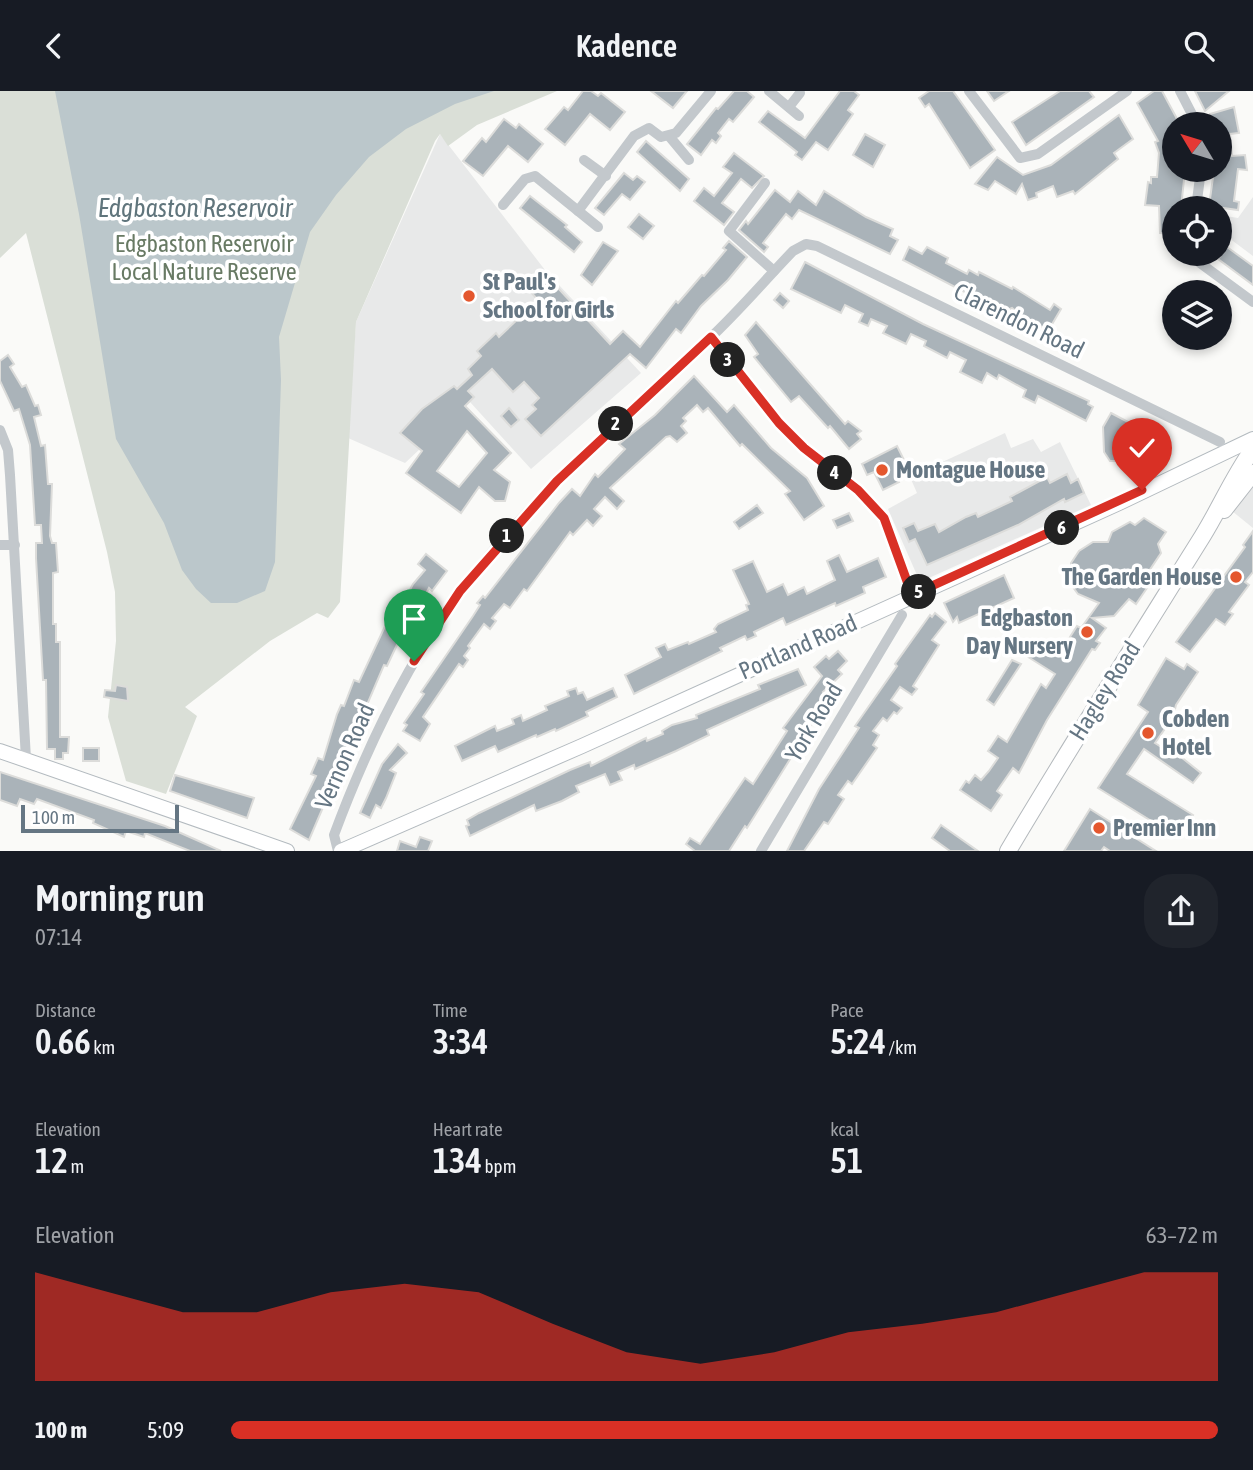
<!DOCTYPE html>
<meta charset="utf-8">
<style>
body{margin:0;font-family:"Asap Condensed",sans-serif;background:#20242c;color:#f1f3f6;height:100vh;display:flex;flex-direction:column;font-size:26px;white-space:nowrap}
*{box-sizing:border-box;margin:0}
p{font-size:23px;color:#9ea1a6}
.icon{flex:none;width:38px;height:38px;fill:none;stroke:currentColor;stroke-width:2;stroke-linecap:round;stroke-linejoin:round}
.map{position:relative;height:760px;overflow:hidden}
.drawer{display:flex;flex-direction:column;background:#171b24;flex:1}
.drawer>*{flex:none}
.needle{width:46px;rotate:308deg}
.tools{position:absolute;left:1162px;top:21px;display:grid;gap:14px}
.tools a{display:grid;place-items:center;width:70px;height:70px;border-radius:50%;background:#171b24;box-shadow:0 4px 10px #0003;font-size:35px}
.scale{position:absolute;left:21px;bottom:18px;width:158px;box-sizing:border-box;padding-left:7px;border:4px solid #657683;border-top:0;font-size:19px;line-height:24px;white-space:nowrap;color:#657683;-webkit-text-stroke:5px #fff;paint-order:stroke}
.pin{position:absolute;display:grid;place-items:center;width:60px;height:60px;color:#fff;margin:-72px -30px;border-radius:50% 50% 50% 0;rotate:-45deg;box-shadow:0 0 7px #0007}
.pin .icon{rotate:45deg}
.km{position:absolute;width:35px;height:35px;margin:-18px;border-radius:50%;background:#222;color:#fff;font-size:19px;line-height:35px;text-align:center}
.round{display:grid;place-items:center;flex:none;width:74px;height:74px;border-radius:28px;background:#20242c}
.headline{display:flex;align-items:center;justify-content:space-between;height:119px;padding:0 35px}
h1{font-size:38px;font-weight:600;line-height:52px}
.metrics{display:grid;grid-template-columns:repeat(3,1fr);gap:10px;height:119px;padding:7px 35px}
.metrics div{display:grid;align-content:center}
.metrics b{font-size:35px;font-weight:600}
.metrics small{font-size:19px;font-weight:400}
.metrics p{font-size:19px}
.chart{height:196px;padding:14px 35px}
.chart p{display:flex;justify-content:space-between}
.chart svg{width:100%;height:126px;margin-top:7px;fill:#d93025;opacity:.7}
ul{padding:0 35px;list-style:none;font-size:23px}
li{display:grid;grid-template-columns:112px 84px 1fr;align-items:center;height:52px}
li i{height:18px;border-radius:9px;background:#d93025}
header{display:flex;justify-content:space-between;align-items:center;height:91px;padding:0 35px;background:#171b24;font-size:32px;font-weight:600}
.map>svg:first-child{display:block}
.built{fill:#e8e9e9}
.green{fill:#dadfd7}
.water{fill:#bbc7cb}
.building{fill:#aab3b9;stroke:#dcdcda;stroke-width:2;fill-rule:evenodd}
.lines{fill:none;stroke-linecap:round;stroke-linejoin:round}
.secondary-casing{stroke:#b3babf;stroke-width:16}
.trunk-casing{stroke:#b4b9bd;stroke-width:18}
.minor{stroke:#c3c8cc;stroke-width:10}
.secondary{stroke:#fff;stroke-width:14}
.trunk{stroke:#fff;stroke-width:16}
.route-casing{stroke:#fff;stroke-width:14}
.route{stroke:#d93025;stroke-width:9}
.poi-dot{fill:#e4572e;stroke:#fff;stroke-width:2.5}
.labels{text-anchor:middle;stroke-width:7;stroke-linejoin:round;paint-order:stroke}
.park-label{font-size:24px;fill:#687a64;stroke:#fff}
.poi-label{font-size:24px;font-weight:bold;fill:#657683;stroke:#fff;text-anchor:start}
.street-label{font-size:24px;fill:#657683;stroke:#fff}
.water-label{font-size:26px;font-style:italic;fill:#60757c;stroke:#fff}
</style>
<header><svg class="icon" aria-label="back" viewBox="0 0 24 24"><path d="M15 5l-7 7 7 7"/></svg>Kadence<svg class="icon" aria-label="search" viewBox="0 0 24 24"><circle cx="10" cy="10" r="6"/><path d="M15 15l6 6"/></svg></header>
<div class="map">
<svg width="1253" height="760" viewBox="0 0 1253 760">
<rect width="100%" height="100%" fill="#fafaf8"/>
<g class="built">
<path d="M440,43L545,179L641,282L531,378L470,311L405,372L348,347L356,231Z"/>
<path d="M1253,106V165L1229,147L1220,159V124L1238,127Z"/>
<path d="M1005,342L1011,357L1033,348L1041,361L1060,351L1091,414L920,491L888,418L917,402L910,386Z"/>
<path d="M1253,390V437L1232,420Z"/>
</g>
<path class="green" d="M0,0H557L477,34L448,55L440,43L435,50L356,231L340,511L328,527L317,522L270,550L185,616L197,625L166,703L126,690L108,626L116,550L115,501L107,461L26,142L0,167Z"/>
<path class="water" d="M55,0H494L455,13L406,38L369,66L336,104L310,141L279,246L281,289L275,471L265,500L237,512H211L196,498L182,479L164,432L116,348L79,123Z"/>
<g class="building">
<path d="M583,0H591L598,5L601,2L625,21L610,39L590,23L565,54L545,38L564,16L568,19Z"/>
<path d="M651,0H687L673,17Z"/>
<path d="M734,0H747L754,6L733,31L729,28L718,42L721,45L716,52L712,49L701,64L687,53L716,17L718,18Z"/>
<path d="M840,0H854L859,4L848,19L853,23L828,59L816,51L802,69L795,64L797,61L759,31L768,20L805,47Z"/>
<path d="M929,0H953L995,59L970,77L929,13L925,16L919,7Z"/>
<path d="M987,0H1009L994,10Z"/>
<path d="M1060,0H1089L1094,6L1026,54L1012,31Z"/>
<path d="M1154,0H1162L1176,26L1179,33H1174V79H1185L1181,117H1174V143L1160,142L1159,115L1145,114L1148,91L1151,92V86H1157L1159,62L1155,51L1158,50L1137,12Z"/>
<path d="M1195,0H1229L1205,20Z"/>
<path d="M1234,16L1239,42L1230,43L1232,65L1245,64L1247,79L1238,78L1234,110L1239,111L1238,119L1209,115L1214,79H1220V33H1211L1210,23Z"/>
<path d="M1119,24L1133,48L1114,62L1118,68L1075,103L1073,100L1057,106L1053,95L1036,102L1037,106L1028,109L1022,93L1016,103L995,90L988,99L975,93L997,66L1023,84L1051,74Z"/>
<path d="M504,28L516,37L519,33L543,53L528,71L508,55L483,85L463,70L482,47L486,51Z"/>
<path d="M865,43L885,54L873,76L853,64Z"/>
<path d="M646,50L689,88L680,100L637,61Z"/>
<path d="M734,62L764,85L752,97L741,88L722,112L734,121L724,134L694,110L704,97L714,105L732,82L723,76Z"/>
<path d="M624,82L633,89L637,85L645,91L630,109L622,103L604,124L595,117Z"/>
<path d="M775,99L790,111L798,100L816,114L824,100L866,126L893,138L890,145L898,149L890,163L799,119L792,128L786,123L763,152L768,156L764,161L739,139L746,130L748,133Z"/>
<path d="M530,105L567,134L565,136L582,151L574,161L520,117Z"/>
<path d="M639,123L654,135L643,148L628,136Z"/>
<path d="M729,150L747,166L728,189L701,215L681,242L676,238L646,277L630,263L541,345L525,328L536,318L532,314L539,307L524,291L513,301L492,278L468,300L474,306L465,315L511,362L494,379L510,391L505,410H495L479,396L461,422L406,382L422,360L400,342L422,318L454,295L457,298L472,284L468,278L481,265L477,260L496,242L499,246L538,209L529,199L545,183L610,253L623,240L640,256L676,210L678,212L702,184L704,185L726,159L723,157ZM467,340L487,362L459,396L437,380Z"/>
<path d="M603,151L618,160L592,194L581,184Z"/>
<path d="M909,156L922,163L927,156L948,167L946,172L967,183L969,179L978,184L979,181L1012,198L1013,196L1050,219L1054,213L1061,218L1048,240L1042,236L1040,240L1012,217L1003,221L903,169Z"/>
<path d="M1227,156L1253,175V194L1218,168Z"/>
<path d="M805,171L923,233L1089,310L1088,313L1093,316L1086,330L1038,305L1035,312L1023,306L1026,299L999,284L997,288L987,282L982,292L960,281L966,269L950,261L947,267L924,255L926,250L911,243L906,253L883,242L887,235L871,228L868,235L859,231L863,223L845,214L841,222L791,198Z"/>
<path d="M780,202L789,210L783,217L774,209Z"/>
<path d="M756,231L845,333L848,330L861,340L857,343L861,348L849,358L830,335L828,337L799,305L791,311L754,266L758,263L745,244Z"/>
<path d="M8,264L14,273L10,276L22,296L26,294L35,315L38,314L41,324L34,326L41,355L45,354L48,393H52L50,445L52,452H56L58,481L53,482V533H56V551H60V646H69L68,662H63V668H55V658H47L46,589H43L36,467V452H42L41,434H35L30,354L19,318L14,320L0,290V270Z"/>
<path d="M694,285L727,321L734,314L771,357L807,387L824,415L804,429L785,403L790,400L742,353L740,355L708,317L703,321L697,314L683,327L686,330L681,335L687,342L677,351L670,345L666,346L610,397L624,410L617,418L605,406L594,418L602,425L593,435L587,429L573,444L570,441L527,500L524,498L510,517L504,513L492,527L496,530L490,538L484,533L468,555L470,557L464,565L468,569L463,576L459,573L423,626L430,633L420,650L403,640L407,634L404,632L424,603L421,601L473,525L480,514L477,512L483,505L485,507L559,412L572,398L580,405L595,383L598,386L625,358L619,353L655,324Z"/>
<path d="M509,317L519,329L511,336L501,325Z"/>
<path d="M1111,322L1132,333L1131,338H1146L1155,343V346H1160L1159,363H1148L1147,367H1132L1131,370H1110L1104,361L1103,336Z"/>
<path d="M897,355L906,373L899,377L902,383L896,385L899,391L883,399L874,381L867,384L862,373Z"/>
<path d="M1067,383L1071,392L1078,388L1084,402L1065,411L1064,408L1018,434L927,474L915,448L909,451L903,437L914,432L918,440L935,433L939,441L966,426L976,422L978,426L1012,410L1010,406L1047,386L1050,392Z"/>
<path d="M757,414L763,422L739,438L734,431Z"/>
<path d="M849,422L853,430L837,437L833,429Z"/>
<path d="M1144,427L1166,441L1158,453L1161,462L1141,492L1147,497L1136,513L1129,508L1114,525L1092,527L1106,537L1096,550L1100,552L1095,559L1092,558L1047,629L1019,682L1013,677L997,700L1002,704L991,720L960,699L966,690L969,692L975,684L981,689L989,680L998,667L988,660L998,645L1007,651L1041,593L1046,597L1055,583L1025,564L1032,552L1049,563L1051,560L1062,566L1074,549L1070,546L1077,535L1081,537L1099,512L1078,503L1072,495L1071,472L1079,460L1093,451H1108L1112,441L1130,431L1135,434Z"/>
<path d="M1253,440V481L1245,491L1249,494L1229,521L1233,523L1225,534L1216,528L1190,561L1176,551L1245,456L1243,454Z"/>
<path d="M426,463L447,480L432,500L429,497L416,521L413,520L387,575L384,574L309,749L290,738L316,685L311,683L318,667L323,669L337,623L341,614L344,615L354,589L359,591L386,533L391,535L413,493L425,479L418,473Z"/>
<path d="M839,464L847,481L878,467L886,486L863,496L865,502L836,515L835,512L786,534L783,527L754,541L756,545L747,549L745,545L720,557L722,560L634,603L625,584L661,566L656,557L665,553L668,559L688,551L689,553L716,541L714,538L718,533L748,519L746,514L749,513L733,479L753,470L767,501L783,493L788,504L804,496L807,503L835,489L827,470Z"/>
<path d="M1004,484L1014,507L959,532L957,526L953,531L944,512Z"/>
<path d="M935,522L946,531L932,549L939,554L913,595L917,598L912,604L900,596L891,609L902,617L897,623L894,621L887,630L883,627L873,640L879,644L873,654L877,657L852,693L848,690L838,704L844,708L828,733L824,731L804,760H787L819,698L859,637L855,635L897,575L895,573L930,524L932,526Z"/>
<path d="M838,560L847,570L838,579L842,583L823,601L829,606L747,737L745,735L729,760H695L686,753L690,747L700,753L745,687L753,693L787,640L783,637L822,585L814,576L826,565L829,568Z"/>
<path d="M1166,567L1184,578L1187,573L1198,581L1176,614L1173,626L1155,652L1169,661L1171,658L1201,682L1193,692L1144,658L1127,683L1193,724L1179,747L1098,697L1148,621L1138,614Z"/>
<path d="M1012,569L1021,573L994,614L987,609Z"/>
<path d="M798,578L806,594L707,639L709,644L676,660L635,678L634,674L618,681L622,689L610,694L605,683L576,695L579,701L562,710L536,720L534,714L470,745L466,735L469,734L467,729L479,722L570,679L590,671L591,675L646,647L647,650L663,643L662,640L672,634L697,627L696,624L760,598L758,594Z"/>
<path d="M116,594L127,596L128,610L104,606L105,599L115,600Z"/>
<path d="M576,597L578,603L583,601L587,609L613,597L617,606L586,621L588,625L556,640L555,638L537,646L536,644L498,661L495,655L462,670L455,655L495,635L497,640L514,633L512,628L521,624L523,630L547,619L545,615L569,605L567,600Z"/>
<path d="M398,653L407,662L390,679L396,682L386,707L381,717L376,714L370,727L360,722L382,673Z"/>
<rect x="83" y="657" width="16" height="13"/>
<path d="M0,681L165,735L221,760H190L145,742L144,746L126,740L124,746L93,732L94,729L37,708L34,713L20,708L17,715L0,709Z"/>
<path d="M175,684L254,707L247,727L170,700Z"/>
<path d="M1090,718L1156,760H1110L1104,756L1101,760H1064Z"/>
<path d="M941,734L978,760H950L932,747Z"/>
<path d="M420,746L432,750L428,760H397L400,750L416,756Z"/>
</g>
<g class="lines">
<g class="secondary-casing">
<g id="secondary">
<path d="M0,660L287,760"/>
<path d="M341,760L582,655L1119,412L1253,348"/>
</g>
</g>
<g class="trunk-casing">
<g id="trunk">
<path d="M1224,419L1253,382"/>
<path d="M1008,760C1071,654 1137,550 1202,446C1220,417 1233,386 1253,358"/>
</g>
</g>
<g class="minor">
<path d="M769,0L799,25"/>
<path d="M969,0L1020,67L1038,63L1127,0"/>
<path d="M1180,0L1197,33"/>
<path d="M789,16L800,2"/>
<path d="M669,45L689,69"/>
<path d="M584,69L606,85"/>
<path d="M765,92L729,140L774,180"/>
<path d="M503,114L525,88L535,85L598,136"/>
<path d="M1196,117L1201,79"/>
<path d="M578,120L634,45L649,37L661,46L676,42L711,0"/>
<path d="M1196,163L1200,172L1253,211"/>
<path d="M711,246L779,333L804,357L858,399L884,427L912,504"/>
<path d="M0,339L8,359L10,384L26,668"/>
<path d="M0,454H15"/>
<path d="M338,760L334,744C366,658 405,575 460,501C531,405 623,329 709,248C739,220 765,189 793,160L806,153L817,155L1220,351"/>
<path d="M761,760L902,524"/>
</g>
<use href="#secondary" class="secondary"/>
<use href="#trunk" class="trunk"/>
</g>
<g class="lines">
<g class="route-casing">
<path id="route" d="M414,570L460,500L557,390L711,246L779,332L804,357L858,399L884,427L912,504L1142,399"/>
</g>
<use href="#route" class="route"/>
</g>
<g class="poi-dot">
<circle cx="469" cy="205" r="7"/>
<circle cx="882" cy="379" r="7"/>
<circle cx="1236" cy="486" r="7"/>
<circle cx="1087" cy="541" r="7"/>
<circle cx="1148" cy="642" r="7"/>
<circle cx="1099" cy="737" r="7"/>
</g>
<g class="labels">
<g class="park-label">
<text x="204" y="161">Edgbaston Reservoir<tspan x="204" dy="28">Local Nature Reserve</tspan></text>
</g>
<g class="poi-label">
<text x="483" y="199">St Paul's<tspan x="483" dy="28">School for Girls</tspan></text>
<text x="896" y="387">Montague House</text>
<text x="1222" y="494" text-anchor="end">The Garden House</text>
<text x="1073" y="535" text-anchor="end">Edgbaston<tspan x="1073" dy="28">Day Nursery</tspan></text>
<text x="1162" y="636">Cobden<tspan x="1162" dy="28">Hotel</tspan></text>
<text x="1113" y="745">Premier Inn</text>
</g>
<g class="street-label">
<text transform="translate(1019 230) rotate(26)" y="8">Clarendon Road</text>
<text transform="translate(798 556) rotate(-24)" y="8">Portland Road</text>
<text transform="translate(1105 600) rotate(-58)" y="8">Hagley Road</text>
<text transform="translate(814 631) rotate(-59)" y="8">York Road</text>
<text transform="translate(345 665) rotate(-66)" y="8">Vernon Road</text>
</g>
<g class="water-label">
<text x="195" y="126">Edgbaston Reservoir</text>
</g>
</g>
</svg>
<div class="tools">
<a><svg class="needle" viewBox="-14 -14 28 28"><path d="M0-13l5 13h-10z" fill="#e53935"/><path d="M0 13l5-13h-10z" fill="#9ea1a6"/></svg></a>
<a><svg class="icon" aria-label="locate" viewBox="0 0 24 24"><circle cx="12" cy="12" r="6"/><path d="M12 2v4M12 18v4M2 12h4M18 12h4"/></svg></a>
<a><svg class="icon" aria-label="layers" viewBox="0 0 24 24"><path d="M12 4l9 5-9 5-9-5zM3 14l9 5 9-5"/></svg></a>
</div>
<div class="scale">100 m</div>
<div class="pin" style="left:414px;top:570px;background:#1e9e55"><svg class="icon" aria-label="arrive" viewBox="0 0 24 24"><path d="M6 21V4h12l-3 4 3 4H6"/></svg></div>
<div class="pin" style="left:1142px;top:399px;background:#d93025"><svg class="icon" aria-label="check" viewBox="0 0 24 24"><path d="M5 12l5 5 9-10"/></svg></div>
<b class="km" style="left:507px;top:445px">1</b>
<b class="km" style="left:616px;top:333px">2</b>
<b class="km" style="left:728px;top:269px">3</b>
<b class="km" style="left:835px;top:382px">4</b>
<b class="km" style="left:919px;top:501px">5</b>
<b class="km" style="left:1062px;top:437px">6</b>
</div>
<section class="drawer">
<div class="headline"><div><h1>Morning run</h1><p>07:14</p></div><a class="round"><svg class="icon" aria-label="share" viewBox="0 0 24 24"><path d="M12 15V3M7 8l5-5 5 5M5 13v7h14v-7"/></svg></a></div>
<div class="metrics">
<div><p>Distance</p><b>0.66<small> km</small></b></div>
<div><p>Time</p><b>3:34</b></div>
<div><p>Pace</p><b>5:24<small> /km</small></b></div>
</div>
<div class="metrics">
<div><p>Elevation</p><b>12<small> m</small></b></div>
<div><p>Heart rate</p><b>134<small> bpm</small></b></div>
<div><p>kcal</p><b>51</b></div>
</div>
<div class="chart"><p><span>Elevation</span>63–72 m</p>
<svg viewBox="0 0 160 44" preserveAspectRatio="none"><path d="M0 44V6L10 13L20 20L30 20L40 13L50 10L60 13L70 24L80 34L90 38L100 34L110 27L120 24L130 20L140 13L150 6L160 6V44z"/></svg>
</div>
<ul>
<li><b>100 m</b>5:09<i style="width:100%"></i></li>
</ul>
</section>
